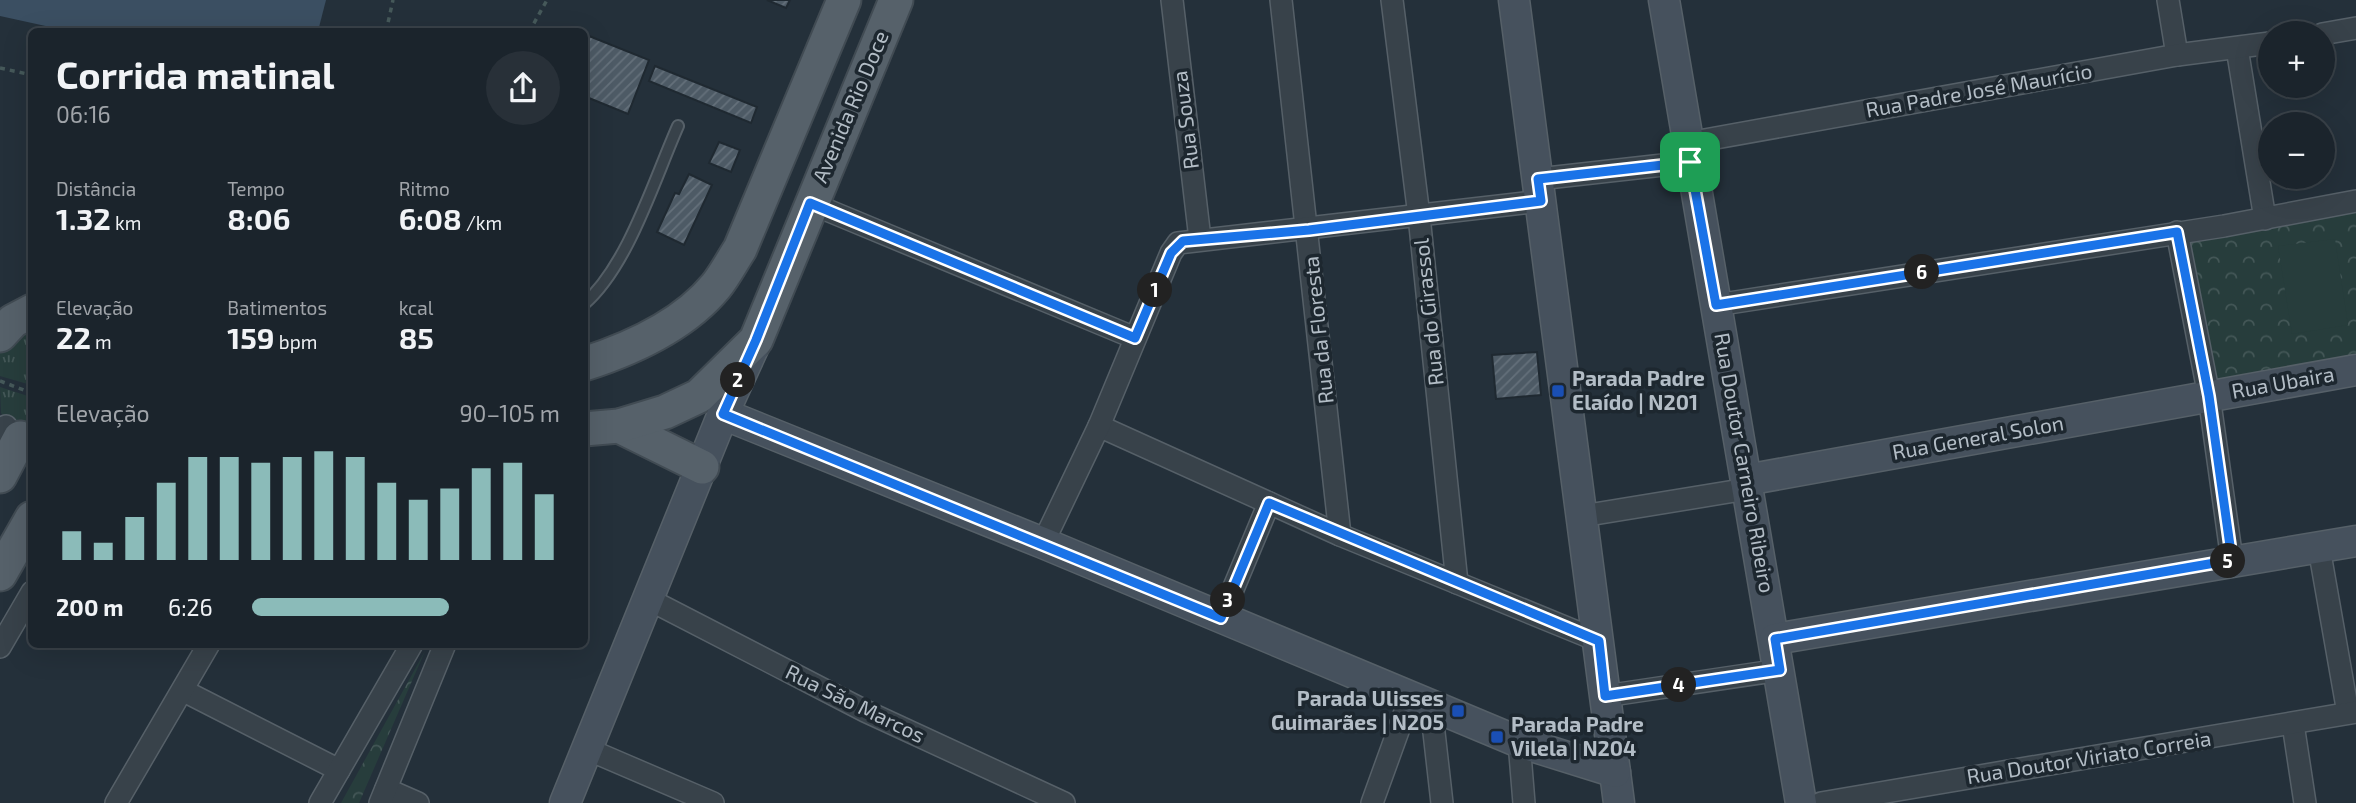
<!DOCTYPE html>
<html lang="pt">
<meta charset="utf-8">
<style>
body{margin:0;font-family:"Exo 2",sans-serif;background:#283038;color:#f1f3f6;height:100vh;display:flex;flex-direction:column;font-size:26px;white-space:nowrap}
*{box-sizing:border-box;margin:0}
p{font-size:23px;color:#a0a4a9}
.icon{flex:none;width:38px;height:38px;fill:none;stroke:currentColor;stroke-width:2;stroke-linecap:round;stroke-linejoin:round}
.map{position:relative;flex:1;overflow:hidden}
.side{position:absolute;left:28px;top:28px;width:560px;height:620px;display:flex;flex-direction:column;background:#1b242c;border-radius:10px;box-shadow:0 7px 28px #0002,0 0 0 2px #394148}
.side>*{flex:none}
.tools{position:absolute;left:2258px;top:21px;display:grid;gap:14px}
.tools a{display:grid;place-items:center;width:77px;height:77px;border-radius:50%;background:#1b242c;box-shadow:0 7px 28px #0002,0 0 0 2px #394148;font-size:35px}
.pin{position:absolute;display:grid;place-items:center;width:60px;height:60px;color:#fff;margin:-30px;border-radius:14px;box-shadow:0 4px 10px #0006}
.km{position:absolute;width:35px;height:35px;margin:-18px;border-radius:50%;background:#222;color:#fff;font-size:19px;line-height:35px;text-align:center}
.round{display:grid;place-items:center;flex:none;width:74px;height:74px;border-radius:37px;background:#283038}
.head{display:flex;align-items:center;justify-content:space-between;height:119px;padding:0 28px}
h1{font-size:38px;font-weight:700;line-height:52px}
.stats{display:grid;grid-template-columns:repeat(3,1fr);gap:10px;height:119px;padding:7px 28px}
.stats div{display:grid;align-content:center}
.stats b{font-size:30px;font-weight:700}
.stats small{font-size:19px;font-weight:400}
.stats p{font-size:19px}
.chart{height:196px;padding:14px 28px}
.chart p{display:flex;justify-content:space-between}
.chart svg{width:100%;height:126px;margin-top:7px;stroke:#8bbbb9;stroke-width:6}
ul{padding:0 28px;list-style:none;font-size:23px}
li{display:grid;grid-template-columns:112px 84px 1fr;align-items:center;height:52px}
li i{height:18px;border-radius:9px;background:#8bbbb9}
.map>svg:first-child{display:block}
.grass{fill:url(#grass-tufts)}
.park{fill:url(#park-crowns)}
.pitch{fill:#273d3c}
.water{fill:#3b4f62}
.building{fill:url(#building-hatch);stroke:#1f2931;stroke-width:2}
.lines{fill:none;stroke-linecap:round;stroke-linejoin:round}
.lane-casing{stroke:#566068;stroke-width:14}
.street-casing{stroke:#566068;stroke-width:24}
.secondary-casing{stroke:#566068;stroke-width:33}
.primary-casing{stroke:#414b53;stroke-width:37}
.path{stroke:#46595a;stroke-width:3.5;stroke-dasharray:5 5;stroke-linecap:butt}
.lane{stroke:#38424a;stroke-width:10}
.street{stroke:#38424a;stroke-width:21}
.secondary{stroke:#46515d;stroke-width:30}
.primary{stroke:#56616a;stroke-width:33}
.route-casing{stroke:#fff;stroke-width:14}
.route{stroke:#1a73e8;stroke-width:9}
.transit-dot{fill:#1a4fb4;stroke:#1d272f;stroke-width:2.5}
.labels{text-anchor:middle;stroke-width:7;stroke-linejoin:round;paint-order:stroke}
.street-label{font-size:21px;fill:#b3bdc6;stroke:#1d272f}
.poi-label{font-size:21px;font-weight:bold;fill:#b3bdc6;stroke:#1d272f;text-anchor:start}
</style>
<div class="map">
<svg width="2356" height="803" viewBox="0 0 2356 803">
<defs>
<pattern id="grass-tufts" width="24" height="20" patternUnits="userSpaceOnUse" patternTransform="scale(1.75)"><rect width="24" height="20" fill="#273d3c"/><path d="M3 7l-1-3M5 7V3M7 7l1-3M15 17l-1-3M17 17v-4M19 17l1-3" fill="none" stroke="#445757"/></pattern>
<pattern id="park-crowns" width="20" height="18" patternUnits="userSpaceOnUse" patternTransform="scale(1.75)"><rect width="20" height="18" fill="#273d3c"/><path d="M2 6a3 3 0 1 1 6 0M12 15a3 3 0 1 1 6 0" fill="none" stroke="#445757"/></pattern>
<pattern id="building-hatch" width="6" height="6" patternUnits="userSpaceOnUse" patternTransform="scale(1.75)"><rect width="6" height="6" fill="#4d5a65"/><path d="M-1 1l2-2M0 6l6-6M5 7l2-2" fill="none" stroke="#64707a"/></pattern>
</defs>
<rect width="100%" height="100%" fill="#24303a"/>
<g class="grass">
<path d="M31,320V385L0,376V349Z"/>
<path d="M0,387L31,397V438L16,429L1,413Z"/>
</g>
<g class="park">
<path d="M2356,212V360L2213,384L2182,243Z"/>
<path d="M425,651L359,803H341Z"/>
</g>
<path class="pitch" d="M2335,239L2348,325L2292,334L2278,246Z"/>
<path class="water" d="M0,0H326L318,31L73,32L0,16Z"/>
<g class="building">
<path d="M767,0H790L786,8Z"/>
<path d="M584,34L649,60L628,114L584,96Z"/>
<path d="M655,66L757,107L751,123L649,81Z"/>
<path d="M719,142L740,150L731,172L709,163Z"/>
<path d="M689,174L712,185L684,245L657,232L675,193L679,194Z"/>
<path d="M1537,352L1541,395L1496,399L1492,355Z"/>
</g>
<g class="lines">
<g class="lane-casing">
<path id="lane" d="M584,304C628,266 654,180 678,126"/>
</g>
<g class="street-casing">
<g id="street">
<path d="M1172,0L1200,239"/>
<path d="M1281,0L1340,535"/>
<path d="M1392,0L1419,216L1457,583"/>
<path d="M2168,0L2177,55"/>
<path d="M2322,34L2356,28"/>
<path d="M2237,48L2265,219"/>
<path d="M1688,143L2177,55L2270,43"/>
<path d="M1538,179L1690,162"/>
<path d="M810,203L1135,338"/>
<path d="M2177,232L2209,396L2232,560"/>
<path d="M1716,305L2224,226L2356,201"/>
<path d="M1099,426L1340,535L1599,641"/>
<path d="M0,435L6,426"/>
<path d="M1582,516L1747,489"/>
<path d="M1043,543L1099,426L1171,253L1178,243L1541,201"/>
<path d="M2319,548L2348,713"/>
<path d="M650,600L865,711L1064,803"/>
<path d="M1221,618L1269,503"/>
<path d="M0,647L32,592"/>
<path d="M184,691L339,770"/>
<path d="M1605,696L1780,670"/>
<path d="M1431,706L1442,803"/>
<path d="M2293,724L2305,803"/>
<path d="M1519,742L1524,803"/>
<path d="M587,749L713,803"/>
<path d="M386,789L418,803"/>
<path d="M116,803L209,644"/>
<path d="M320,803L412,644"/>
<path d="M380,803L445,644"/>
<path d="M1372,803L1410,698"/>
<path d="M1821,803L2356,712"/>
</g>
</g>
<g class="secondary-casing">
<g id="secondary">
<path d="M1514,0L1619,803"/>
<path d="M1664,0L1801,803"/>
<path d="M723,414L1043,543L1519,742L1615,772"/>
<path d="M1746,480L2356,370"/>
<path d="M1775,639L2356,541"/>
<path d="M565,803L723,414L755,344"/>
</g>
</g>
<g class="primary-casing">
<g id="primary">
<path d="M0,335L13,321L32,311"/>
<path d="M584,364C631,349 684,325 716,286C725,275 732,261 740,249L844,0"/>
<path d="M619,426L702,467"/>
<path d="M584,429L619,426L665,412L699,396L756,340L896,0"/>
<path d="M0,476L20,438"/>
<path d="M0,574L32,518"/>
</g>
</g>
<g class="path">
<path d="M386,32L393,0"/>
<path d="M529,32L547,0"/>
<path d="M0,68L32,75"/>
<path d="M0,381L32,393"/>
</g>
<use href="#lane" class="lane"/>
<use href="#street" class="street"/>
<use href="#secondary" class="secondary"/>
<use href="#primary" class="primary"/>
</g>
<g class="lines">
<g class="route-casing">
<path id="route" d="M1690,162L1716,305L2177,232L2209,396L2232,560L1775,639L1780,670L1605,696L1599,641L1269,503L1221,618L723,414L756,340L810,203L1135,338L1171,253L1183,241L1309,230L1541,201L1538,179Z"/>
</g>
<use href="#route" class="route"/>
</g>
<g class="transit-dot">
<rect x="1551" y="384" width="14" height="14" rx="3.5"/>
<rect x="1451" y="704" width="14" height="14" rx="3.5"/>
<rect x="1490" y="730" width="14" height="14" rx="3.5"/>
</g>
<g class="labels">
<g class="street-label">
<text transform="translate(1979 91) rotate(-10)" y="7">Rua Padre José Maurício</text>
<text transform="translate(851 107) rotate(-67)" y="7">Avenida Rio Doce</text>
<text transform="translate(1186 120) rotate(-97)" y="7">Rua Souza</text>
<text transform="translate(1429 312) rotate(-96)" y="7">Rua do Girassol</text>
<text transform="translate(1319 330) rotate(-96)" y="7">Rua da Floresta</text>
<text transform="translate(2283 383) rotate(-10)" y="7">Rua Ubaira</text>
<text transform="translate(1978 438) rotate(-10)" y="7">Rua General Solon</text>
<text transform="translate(1744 463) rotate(80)" y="7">Rua Doutor Carneiro Ribeiro</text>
<text transform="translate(855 704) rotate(26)" y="7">Rua São Marcos</text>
<text transform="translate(2089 758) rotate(-9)" y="7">Rua Doutor Viriato Correia</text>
</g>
<g class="poi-label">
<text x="1572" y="386">Parada Padre<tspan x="1572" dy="24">Elaído | N201</tspan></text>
<text x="1444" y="706" text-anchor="end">Parada Ulisses<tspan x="1444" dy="24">Guimarães | N205</tspan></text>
<text x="1511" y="732">Parada Padre<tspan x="1511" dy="24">Vilela | N204</tspan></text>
</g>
</g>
</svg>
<div class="tools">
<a>+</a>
<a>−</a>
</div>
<div class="pin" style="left:1690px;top:162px;background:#1e9e55"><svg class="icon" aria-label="arrive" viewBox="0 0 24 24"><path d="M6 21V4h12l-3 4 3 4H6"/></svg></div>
<b class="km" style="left:1155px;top:290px">1</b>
<b class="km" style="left:738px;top:380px">2</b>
<b class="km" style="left:1228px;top:600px">3</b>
<b class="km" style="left:1679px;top:685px">4</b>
<b class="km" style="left:2228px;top:561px">5</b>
<b class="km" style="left:1922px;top:272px">6</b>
<section class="side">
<div class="head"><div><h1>Corrida matinal</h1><p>06:16</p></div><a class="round"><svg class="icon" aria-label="share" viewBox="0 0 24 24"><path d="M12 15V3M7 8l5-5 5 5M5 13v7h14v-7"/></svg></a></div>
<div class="stats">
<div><p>Distância</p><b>1.32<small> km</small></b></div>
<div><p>Tempo</p><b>8:06</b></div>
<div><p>Ritmo</p><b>6:08<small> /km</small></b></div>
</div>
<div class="stats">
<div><p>Elevação</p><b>22<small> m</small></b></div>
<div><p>Batimentos</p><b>159<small> bpm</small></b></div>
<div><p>kcal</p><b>85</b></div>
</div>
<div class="chart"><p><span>Elevação</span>90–105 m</p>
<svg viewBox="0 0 160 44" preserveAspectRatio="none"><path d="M5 44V34M15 44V38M25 44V29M35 44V17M45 44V8M55 44V8M65 44V10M75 44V8M85 44V6M95 44V8M105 44V17M115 44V23M125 44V19M135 44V12M145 44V10M155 44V21"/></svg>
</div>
<ul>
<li><b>200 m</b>6:26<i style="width:64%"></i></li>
</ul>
</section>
</div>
